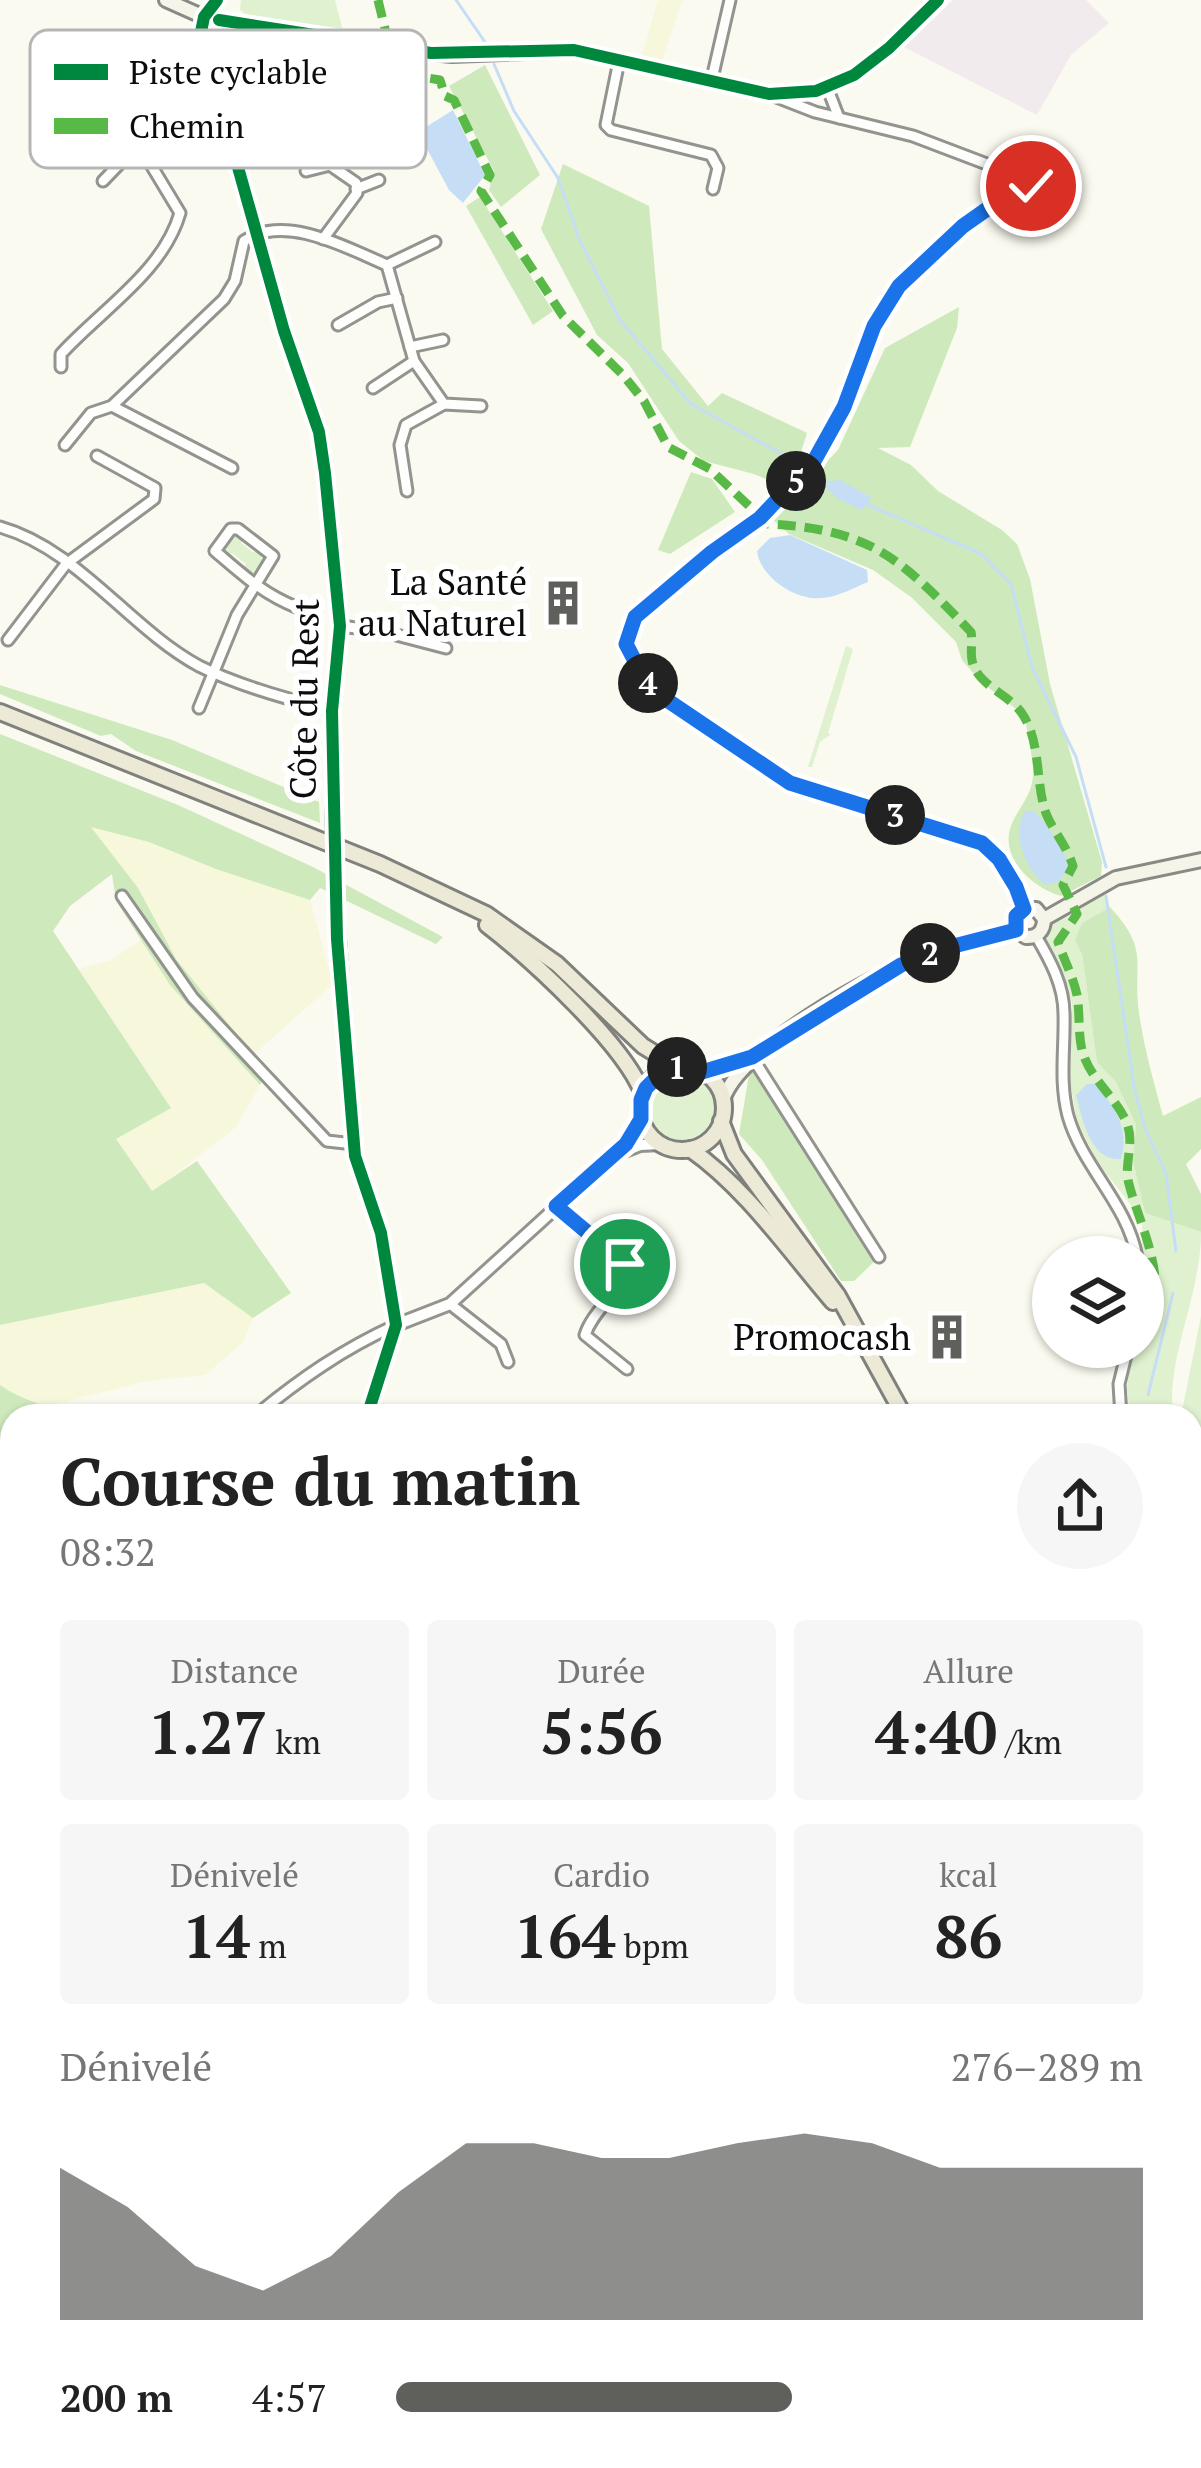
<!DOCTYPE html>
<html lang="fr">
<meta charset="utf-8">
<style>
body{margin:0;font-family:"PT Serif",serif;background:#f6f6f6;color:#222;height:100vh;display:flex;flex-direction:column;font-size:45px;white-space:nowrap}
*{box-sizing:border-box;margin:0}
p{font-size:39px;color:#767676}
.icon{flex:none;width:66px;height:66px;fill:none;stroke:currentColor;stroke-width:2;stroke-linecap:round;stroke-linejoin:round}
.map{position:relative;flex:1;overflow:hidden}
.drawer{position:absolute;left:0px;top:1404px;width:1203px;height:1065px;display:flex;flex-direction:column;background:#fff;border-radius:36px 36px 0 0;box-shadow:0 3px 9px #0004}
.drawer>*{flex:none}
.controls{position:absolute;left:1032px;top:1236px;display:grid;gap:24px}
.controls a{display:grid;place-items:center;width:132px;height:132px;border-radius:50%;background:#fff;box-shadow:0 3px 9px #0004;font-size:60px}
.pin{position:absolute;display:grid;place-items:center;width:102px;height:102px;color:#fff;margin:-51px;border:6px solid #fff;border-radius:50%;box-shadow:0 3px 12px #0007}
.km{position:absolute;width:60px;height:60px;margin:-30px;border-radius:50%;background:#222;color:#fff;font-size:33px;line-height:60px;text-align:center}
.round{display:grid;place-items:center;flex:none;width:126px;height:126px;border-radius:63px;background:#f6f6f6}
.summary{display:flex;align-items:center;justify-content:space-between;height:204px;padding:0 60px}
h1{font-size:66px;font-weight:700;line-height:90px}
.metrics{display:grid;grid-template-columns:repeat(3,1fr);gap:18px;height:204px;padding:12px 60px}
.metrics div{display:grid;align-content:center;border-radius:12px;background:#f6f6f6;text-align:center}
.metrics b{font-size:60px;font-weight:700}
.metrics small{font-size:33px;font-weight:400}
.metrics p{font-size:33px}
.chart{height:336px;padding:24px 60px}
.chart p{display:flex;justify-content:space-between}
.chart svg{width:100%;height:216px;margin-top:12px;fill:#5f5f5c;opacity:.7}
ul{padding:0 60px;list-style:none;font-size:39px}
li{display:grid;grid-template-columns:192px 144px 1fr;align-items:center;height:90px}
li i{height:30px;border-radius:15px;background:#5f5f5c}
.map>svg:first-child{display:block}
.industrial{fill:#f2ebed}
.farmland{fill:#f6f7db}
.green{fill:#dff1cf}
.forest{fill:#cee9bc}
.water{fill:#c5def6}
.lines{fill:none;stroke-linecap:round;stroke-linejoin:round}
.stream{stroke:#c5def6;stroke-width:3}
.minor-casing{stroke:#93938f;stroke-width:15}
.tertiary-casing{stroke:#93938f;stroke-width:16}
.secondary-casing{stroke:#8a8a85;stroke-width:18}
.primary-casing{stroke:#80807c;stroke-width:20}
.minor{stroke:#fefefd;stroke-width:9}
.tertiary{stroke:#fefefd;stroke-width:10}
.secondary{stroke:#f4f4e8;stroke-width:12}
.primary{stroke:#ecead7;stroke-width:14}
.tertiary-bridge-casing{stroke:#93938f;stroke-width:16;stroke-linecap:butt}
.tertiary-bridge{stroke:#fefefd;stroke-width:10}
.quiet{stroke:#58b947;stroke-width:9;stroke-dasharray:18 9;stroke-linecap:butt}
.cycleway-casing{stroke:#fff;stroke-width:20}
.cycleway{stroke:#00873e;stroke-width:12}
.route-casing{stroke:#fff;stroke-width:24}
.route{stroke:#1a73e8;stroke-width:15}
.labels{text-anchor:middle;stroke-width:12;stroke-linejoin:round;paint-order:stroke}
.poi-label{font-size:36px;fill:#0c0c0c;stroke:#fff;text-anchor:end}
.street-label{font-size:36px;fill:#0c0c0c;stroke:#fff}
.key{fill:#fff;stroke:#b6b6b6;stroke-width:3}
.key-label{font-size:33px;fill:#0c0c0c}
</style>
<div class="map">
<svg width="1201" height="2468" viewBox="0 0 1201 2468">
<rect width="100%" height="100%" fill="#fafaf0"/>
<path class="industrial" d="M953,0H1086L1109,23L1071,55L1037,115L904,47Z"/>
<g class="farmland">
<path d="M658,0H682L662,61L642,56Z"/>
<path d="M89,825L149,842L216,869L310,900L333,984L253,1055L176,959L137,888Z"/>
<path d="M141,940L170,985L260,1085L235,1128L152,1192L116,1139L171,1107L79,969L111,960Z"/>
<path d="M204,1283L253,1318L243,1342L205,1375L146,1381L48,1406L18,1399L0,1385V1325Z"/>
<path d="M0,1456L12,1462V1566L0,1577Z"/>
<path d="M0,1669L12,1676V1739L5,1740L0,1738Z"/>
<path d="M2,1787L12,1788V2148L0,2153Z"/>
<path d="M12,2306V2457H387L391,2468H0V2324Z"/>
</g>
<g class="green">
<path d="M241,0H335L343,31L245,14L240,10Z"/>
<path d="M231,534L244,537L241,543L254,553L259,548L263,564L255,573L242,570L246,564L232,553L227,558L222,547Z"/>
<path d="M846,646L853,649L828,733L831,734L820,742L812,767H808Z"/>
<path d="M1103,892L1110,907L1082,923V954L1097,1062L1116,1082L1136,1125L1133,1161L1145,1213L1201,1232C1201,1296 1166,1357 1173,1416H1130L1127,1388L1133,1347H1143L1142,1219L1099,1164L1077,1122L1068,1071L1072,1003L1064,975L1046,940L1055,920Z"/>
<circle cx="681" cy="1107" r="33"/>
<path d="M1201,1316V1428L1191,1425V1416H1181Z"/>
<path d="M1191,1533L1201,1568V1668L1191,1660Z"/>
<path d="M0,2195L12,2200V2274L0,2288Z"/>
</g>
<g class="forest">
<path d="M485,65L540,175L501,207L489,190L494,171L449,86Z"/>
<path d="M563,164L649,206L662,349L708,406L722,393L807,433L789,489L754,474L704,461L679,441L628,363L597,335L541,229Z"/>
<path d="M480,197L553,311L533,325L466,206Z"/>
<path d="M959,307L957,328L910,447L878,448L911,465L938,491L1002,530L1017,544L1030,579L1050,684L1102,862L1101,876L1061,896C1034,889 999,858 1011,826C1016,812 1029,798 1032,783C1036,765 1027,736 1025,716L981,682L962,660L956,642L911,597L873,570L789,534L772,519L838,450L885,348Z"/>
<path d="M691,472L712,479L735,512L670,554L658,550Z"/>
<path d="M0,685L172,740L319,802L320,823L136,751L111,734L101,736L0,694Z"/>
<path d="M0,734L178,805L313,867L443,937L436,944L320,888L310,900L216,869L149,842L91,827L138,888L176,959L267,1072L260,1085L170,985L116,901L112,874L70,906L53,931L171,1108L116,1139L152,1191L197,1161L291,1293L253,1318L204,1283L0,1325Z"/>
<path d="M1110,907C1151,952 1132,962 1139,1013C1144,1048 1154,1083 1163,1116L1201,1097V1149L1186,1164L1201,1194V1232L1145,1213L1133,1161L1136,1125L1116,1082L1097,1062L1082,954L1075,940L1082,923Z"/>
<path d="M752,1057L879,1257L854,1281H841L762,1160L739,1134Z"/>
<path d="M0,1385C20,1400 42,1402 63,1416H12V1461L0,1456Z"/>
<path d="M1191,1976L1201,1993V2082L1191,2074Z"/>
<path d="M12,2148V2200L0,2194V2153Z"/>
</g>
<g class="water">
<path d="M453,110L485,175L463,203L449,190L418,132Z"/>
<path d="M838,479L872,498L862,510L838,499L825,487Z"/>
<path d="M790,535L867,570L868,582C853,588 838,597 822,598C796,601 760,577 757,551L770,538Z"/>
<path d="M1025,811H1034C1049,827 1062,846 1069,867L1059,881L1046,885C1025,870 1011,833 1025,811Z"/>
<path d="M1087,1084H1096C1115,1108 1130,1129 1121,1159C1091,1162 1082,1119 1076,1095Z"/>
</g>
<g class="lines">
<g class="stream">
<path d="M456,0L487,45"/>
<path d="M494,64L514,111L558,178L580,241L620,320L691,404L800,464"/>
<path d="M815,474L834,485"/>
<path d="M868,505L982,554L1011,584L1032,667L1076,757L1106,867"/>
<path d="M1106,896L1135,1092L1145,1128L1166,1174L1176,1251"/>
<path d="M1148,1395L1173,1293"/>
<path d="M1191,1576L1201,1602"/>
</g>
<g class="minor-casing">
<g id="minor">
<path d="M619,61L606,125L611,130L711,155L718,168L713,189"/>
<path d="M711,83L730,0"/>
<path d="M827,87L839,118"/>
<path d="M774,96L815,112L913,136L992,166L1043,175L1030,192L990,207L963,226L899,286L874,325L844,407L814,461L761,518L712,552L635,617L626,644L645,680L658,694L790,783L982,843C1004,860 1015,883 1023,909"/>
<path d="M306,171L330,165L356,183L357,193L323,239"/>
<path d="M103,181L128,155L225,121"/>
<path d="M356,189L379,180"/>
<path d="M387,265L435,242"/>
<path d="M338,325L378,302L397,298"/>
<path d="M410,347L443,340"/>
<path d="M61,367V354C101,310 163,272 180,213L142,150"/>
<path d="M373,388L414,361"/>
<path d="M112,406L232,468"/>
<path d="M65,445L91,413L112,406L224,299L235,281L244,241C285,213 347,248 387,265L414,361L444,404L481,406"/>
<path d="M407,491L400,445L406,425L444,404"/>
<path d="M0,527C78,549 129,628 199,666C239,686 289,699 332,711"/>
<path d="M340,626L381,631L446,648"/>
<path d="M8,640L66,564L154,499L155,488L97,456"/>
<path d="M199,708L237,615L273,556L238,529H231L215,551C242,574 263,594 296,607"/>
<path d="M122,896L193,998L327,1141L354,1144"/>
<path d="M1036,936C1050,960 1064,985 1064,1014C1065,1049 1059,1081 1068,1116C1083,1168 1127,1203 1137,1257"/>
<path d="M752,1057L879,1257"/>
<path d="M556,1206L625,1264C624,1291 593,1309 585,1335L627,1369"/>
<path d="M450,1304L501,1344L508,1362"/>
<path d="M255,1416C300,1379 343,1349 396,1325"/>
<path d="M1121,1416L1119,1384L1128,1347"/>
<path d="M0,1626L12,1616"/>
<path d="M1191,1670L1201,1678"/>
<path d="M450,2457L452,2468"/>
<path d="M1186,2457L1194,2468"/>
<path d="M913,2463L916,2468"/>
<path d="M1134,2468L1146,2457"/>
</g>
</g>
<g class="tertiary-casing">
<g id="tertiary">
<path d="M217,0L204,17L200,37L203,67L225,121L284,331L319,432L325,473L340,626L332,711V814"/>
<path d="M336,897L355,1156L381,1233L396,1325L367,1416"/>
<path d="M622,1152L640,1145L661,1144"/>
<path d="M396,1325L450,1304L626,1144L641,1119"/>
<path d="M1191,1738L1201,1732"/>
<path d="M0,2301L12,2284"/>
</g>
</g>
<g class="secondary-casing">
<g id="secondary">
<path d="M166,0L204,17L397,50L452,55L574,50L769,94L816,91L854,75L889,48L938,0"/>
<path d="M1044,919L1116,878L1201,860"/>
<path d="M1016,930L1015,920L1023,909H1036L1044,919"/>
<path d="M1016,930L1026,937C1038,938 1044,930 1044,919"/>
<path d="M702,1072L745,1059"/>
<path d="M723,1100C739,1048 874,974 925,955C955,944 986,939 1016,930"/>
<path d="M396,2457L403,2468"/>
</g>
</g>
<g class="primary-casing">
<g id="primary">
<path d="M0,712L380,864L486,914L557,964L643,1046L677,1067"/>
<path d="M487,925C531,959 624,1044 643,1094"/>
<circle cx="682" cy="1108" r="42"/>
<path d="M721,1121L734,1154L838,1296L904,1416"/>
<path d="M690,1149C746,1188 789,1251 833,1302"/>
<path d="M1191,1918L1201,1937"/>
</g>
</g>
<use href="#minor" class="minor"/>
<use href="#tertiary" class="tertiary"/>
<use href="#secondary" class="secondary"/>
<use href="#primary" class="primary"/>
<g class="tertiary-bridge-casing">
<path id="tertiary-bridge" d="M332,814L336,897"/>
</g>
<use href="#tertiary-bridge" class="tertiary-bridge"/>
<path class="quiet" d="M378,0L387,37L407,41L405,57L428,78L440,80L445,96L454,100L490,175L481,191L563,316L623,375L644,401L668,447L710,469L768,524C872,529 902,560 971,632C973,642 970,651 972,660C976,685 1011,695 1023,715C1040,741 1036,778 1044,807C1048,825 1066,843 1073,866L1063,885L1077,914L1058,942C1064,960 1073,976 1077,995C1080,1013 1078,1033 1082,1050C1089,1078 1114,1095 1126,1121C1136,1144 1123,1163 1129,1184C1141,1231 1172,1281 1143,1327"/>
<g class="cycleway-casing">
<g id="cycleway">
<path d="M217,0L204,17L200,37L203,67L225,121L284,331L319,432L325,473L340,626L332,711L337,939L355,1156L381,1233L396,1325L367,1416"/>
<path d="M219,20L431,53L574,50L769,94L816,91L854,75L889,48L938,0"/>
</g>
</g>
<use href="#cycleway" class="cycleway"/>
</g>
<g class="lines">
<g class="route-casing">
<path id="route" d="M625,1264L556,1206L626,1144L641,1119V1100L646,1088L662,1072L686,1066L702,1072L752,1057L901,965L946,948L1016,930V916L1024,909L1016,887L999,859L982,843L790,783L658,694L645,680L626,644L635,617L712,552L760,518L814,461L844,407L874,326L899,286L963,226L990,207L1030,192L1031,186"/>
</g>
<use href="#route" class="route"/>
</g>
<defs>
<g id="building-bare" transform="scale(3.6)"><path d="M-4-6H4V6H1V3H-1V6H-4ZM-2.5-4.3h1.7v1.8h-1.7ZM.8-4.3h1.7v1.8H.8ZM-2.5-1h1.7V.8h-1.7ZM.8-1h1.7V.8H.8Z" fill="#5f5f5c" stroke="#fff" stroke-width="2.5" paint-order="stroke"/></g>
</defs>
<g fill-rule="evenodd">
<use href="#building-bare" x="563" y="603"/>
<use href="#building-bare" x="947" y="1337"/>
</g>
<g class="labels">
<g class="poi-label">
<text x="527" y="595">La Santé<tspan x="527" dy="41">au Naturel</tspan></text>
<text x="911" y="1350">Promocash</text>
</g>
<g class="street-label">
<text transform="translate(304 699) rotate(-89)" y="13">Côte du Rest</text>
</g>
</g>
<rect x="30" y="30" width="396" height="138" rx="18" class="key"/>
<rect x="54" y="64" width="54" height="16" fill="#00873e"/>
<rect x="54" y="118" width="54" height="16" fill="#58b947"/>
<g class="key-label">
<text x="129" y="84">Piste cyclable</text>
<text x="129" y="138">Chemin</text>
</g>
</svg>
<div class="controls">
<a><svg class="icon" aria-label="layers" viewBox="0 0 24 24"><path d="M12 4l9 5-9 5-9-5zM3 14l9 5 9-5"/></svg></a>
</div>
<div class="pin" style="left:625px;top:1264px;background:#1e9e55"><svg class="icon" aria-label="arrive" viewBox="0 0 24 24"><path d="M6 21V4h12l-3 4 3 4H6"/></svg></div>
<div class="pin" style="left:1031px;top:186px;background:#d93025"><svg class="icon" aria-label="check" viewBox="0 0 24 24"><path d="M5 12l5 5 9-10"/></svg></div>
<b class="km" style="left:677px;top:1067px">1</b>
<b class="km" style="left:930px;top:953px">2</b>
<b class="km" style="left:895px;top:815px">3</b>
<b class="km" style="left:648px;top:683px">4</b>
<b class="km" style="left:796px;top:481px">5</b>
<section class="drawer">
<div class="summary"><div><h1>Course du matin</h1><p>08:32</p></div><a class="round"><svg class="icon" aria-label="share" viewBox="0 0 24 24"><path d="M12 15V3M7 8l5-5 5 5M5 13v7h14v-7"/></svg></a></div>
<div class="metrics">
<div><p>Distance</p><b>1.27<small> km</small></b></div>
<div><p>Durée</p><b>5:56</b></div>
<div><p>Allure</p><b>4:40<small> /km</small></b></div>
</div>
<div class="metrics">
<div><p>Dénivelé</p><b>14<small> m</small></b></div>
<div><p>Cardio</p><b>164<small> bpm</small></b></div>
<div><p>kcal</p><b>86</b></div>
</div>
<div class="chart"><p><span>Dénivelé</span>276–289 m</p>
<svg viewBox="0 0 160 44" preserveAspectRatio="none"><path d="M0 44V13L10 21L20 33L30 38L40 31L50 18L60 8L70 8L80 11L90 11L100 8L110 6L120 8L130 13L140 13L150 13L160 13V44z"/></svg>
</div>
<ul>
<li><b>200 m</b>4:57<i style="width:53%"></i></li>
</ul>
</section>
</div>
